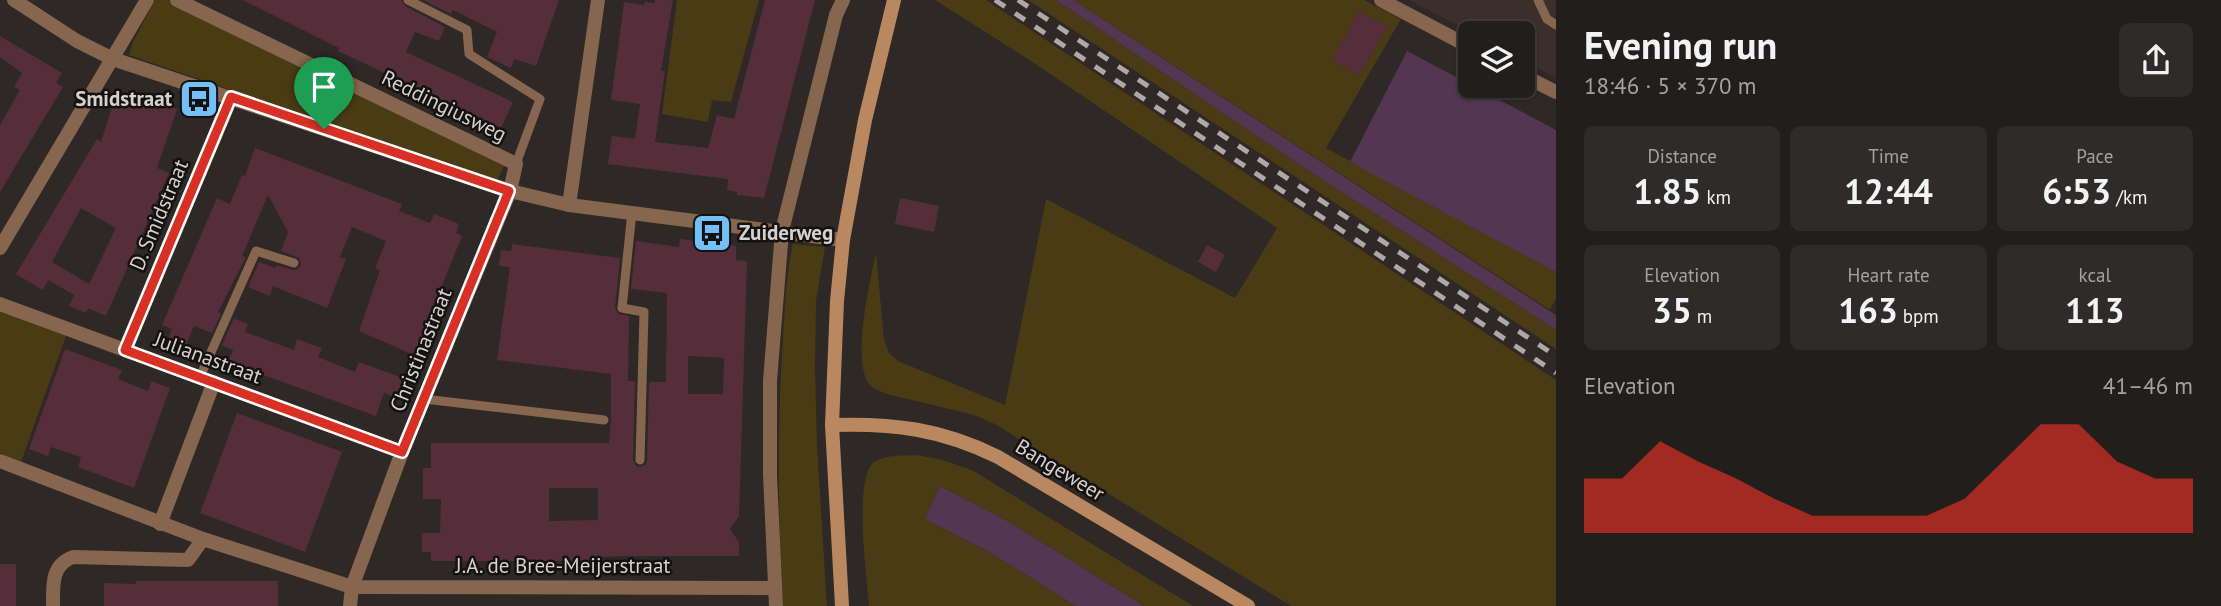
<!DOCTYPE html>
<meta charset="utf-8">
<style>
body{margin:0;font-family:"PT Sans",sans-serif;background:#2e2b29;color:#f1f3f6;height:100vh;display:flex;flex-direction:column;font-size:26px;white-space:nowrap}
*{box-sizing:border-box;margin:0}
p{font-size:23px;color:#a2a2a3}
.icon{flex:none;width:38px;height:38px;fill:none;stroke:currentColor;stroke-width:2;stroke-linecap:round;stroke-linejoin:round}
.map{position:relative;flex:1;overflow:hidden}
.panel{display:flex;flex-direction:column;background:#221e1c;width:665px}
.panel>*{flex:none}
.controls{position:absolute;left:1458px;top:21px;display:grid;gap:14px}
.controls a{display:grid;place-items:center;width:77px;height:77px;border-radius:10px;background:#221e1c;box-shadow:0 2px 5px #0004,0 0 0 2px #3f3c3b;font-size:35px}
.pin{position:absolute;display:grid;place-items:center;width:60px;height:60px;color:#fff;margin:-72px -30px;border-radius:50% 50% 50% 0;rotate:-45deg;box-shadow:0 0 7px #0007}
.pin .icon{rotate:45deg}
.round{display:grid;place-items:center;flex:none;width:74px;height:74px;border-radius:10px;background:#2e2b29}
.overview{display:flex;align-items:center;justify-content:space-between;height:119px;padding:0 28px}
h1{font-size:38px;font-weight:800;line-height:52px}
.metrics{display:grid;grid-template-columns:repeat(3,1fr);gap:10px;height:119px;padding:7px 28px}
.metrics div{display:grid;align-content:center;border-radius:10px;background:#2e2b29;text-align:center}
.metrics b{font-size:35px;font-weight:800}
.metrics small{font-size:19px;font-weight:400}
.metrics p{font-size:19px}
.chart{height:196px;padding:14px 28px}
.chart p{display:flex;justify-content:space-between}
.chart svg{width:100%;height:126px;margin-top:7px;fill:#d93025;opacity:.7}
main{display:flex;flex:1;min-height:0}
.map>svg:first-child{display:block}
.built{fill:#3b2e2b}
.green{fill:#493b14}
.water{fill:#553652}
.building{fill:#562e3b;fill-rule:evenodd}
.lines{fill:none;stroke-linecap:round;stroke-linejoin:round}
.lane{stroke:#86664e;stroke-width:9}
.street{stroke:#86664e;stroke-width:14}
.secondary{stroke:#ba8860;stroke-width:14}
.rail{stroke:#ada9a7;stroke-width:5;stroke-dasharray:12 12;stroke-linecap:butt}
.route-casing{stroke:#fff;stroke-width:14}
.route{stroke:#d93025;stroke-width:9}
.labels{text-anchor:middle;stroke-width:5;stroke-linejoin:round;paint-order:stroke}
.poi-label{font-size:21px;font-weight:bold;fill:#d5d1d0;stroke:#141111;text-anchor:end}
.street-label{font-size:21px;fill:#d5d1d0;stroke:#141111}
</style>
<main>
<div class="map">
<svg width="1556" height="606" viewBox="0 0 1556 606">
<rect width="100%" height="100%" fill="#2e2826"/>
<path class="built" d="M1409,0H1556V78L1523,60L1522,33H1472Z"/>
<g class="green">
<path d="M155,0H169L181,5L504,166L496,182L129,55L133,42Z"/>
<path d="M677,0H759L731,102L712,100L708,122L662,114Z"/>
<path d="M935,0H986L1556,380V606H1291L995,424L974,415L887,394C880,391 872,389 868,382C852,358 870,281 876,253L884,339L889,353L898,361L1005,405L1046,199L1235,298L1277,228L1034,63Z"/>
<path d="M1028,0H1056L1300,165L1556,330V349Z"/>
<path d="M1073,0H1364L1401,19L1326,148L1556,272V299L1550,310Z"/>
<path d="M793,244L825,247L816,301L815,367L817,445L827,606H783C778,517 777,428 783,339C785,307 786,275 793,244Z"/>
<path d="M0,310L66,336L21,462L0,453Z"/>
<path d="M916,455L939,459L972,470L1193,606H1144L1009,522L940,486L925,519L991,553L1076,606H869C867,578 853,478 874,462C887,454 902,456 916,455Z"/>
</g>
<g class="water">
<path d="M1056,0H1073L1556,315V330L1300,165Z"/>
<path d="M1407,51L1556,130V272L1350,162Z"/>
<path d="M940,486L1009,522L1144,606H1076L991,553L925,519Z"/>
</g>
<g class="building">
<path d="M243,0H401L405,6L445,27L439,41L415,32L406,52L513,102L501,128L338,51L339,48Z"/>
<path d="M423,0H559L536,66L514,59L511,68L487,57L497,32L453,10L451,14Z"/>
<path d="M655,0H673L661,71H665L655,142L708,148L717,115L734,119L765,0H815L764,198L737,195V192L727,190L728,179L608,164L612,136L635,139L640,104L611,100L624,2L644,5L645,2L655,3Z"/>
<path d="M1359,11L1387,26L1360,75L1332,60Z"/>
<path d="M0,36L62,73L56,83L63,87L0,192V125L20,90L14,87L22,73L0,57Z"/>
<path d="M117,92L146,99L149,94L169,107L177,109L157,168L169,173L106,316L88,308L86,313L69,306L74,295L48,280L43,290L16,274L97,139L101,142ZM81,208L116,228L89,284L52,262Z"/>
<path d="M255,148L402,204L399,211L430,223L434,214L459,224L456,233L462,236L414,355L359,331L380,270L375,268L386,241L352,227L340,257L346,259L327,308L273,286L270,296L248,287L259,262L275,268L276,265L293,270L298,269L301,264L299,258L281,251L288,232L268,195L242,256L246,257L218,312L221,314L212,333L194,326L181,357L164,350L172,329L162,325L217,198L230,204L242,175L245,176Z"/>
<path d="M900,198L939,206L934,232L895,224Z"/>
<path d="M680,239L736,246V260L747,261L739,516L730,529L739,542V556H625L601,557V561H431V552H422V533H440L441,499H423V468H431V443H609L611,420V374L497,360L510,267L499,266L501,250L511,251L512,244L620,258L615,308L618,314L629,316L628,381H635L633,460L636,466L640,467L646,464L647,460L649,382H666L667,293L631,289L636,241L679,247ZM688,356L724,358L723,394H688ZM549,488H598V520L549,521Z"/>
<path d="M1207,245L1225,255L1216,272L1198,262Z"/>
<path d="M234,318L248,324L245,332L294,350L297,339L322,348L318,357L355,372L359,362L403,378L396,397L384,393L376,416L228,362L233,350L222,345Z"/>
<path d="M65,349L122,370L118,379L148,391L151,381L170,388L134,488L78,467L81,457L51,447L48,456L29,449Z"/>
<path d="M237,413L342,452L305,552L200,513Z"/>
<rect x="0" y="564" width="16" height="42"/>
<path d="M136,581H278V606H104V583L136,584Z"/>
</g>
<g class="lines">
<g class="lane">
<path d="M408,0L467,30L469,54L540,99L516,164"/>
<path d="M1538,0L1547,19L1556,25"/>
<path d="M632,212L622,308L644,312L640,460"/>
<path d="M200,377L256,251L294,263"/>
<path d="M424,399L604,420"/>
</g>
<g class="street">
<path d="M14,0L77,41L113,59L510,191L569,205L843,240"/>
<path d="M177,0L516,164L510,191L402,452L352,587L350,606"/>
<path d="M1381,0L1470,47"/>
<path d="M1522,75L1556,92"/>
<path d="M569,205L598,0"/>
<path d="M0,248L147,0"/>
<path d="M0,304L402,452"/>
<path d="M125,350L231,98"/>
<path d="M0,461L203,539"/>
<path d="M160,524L214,382"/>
<path d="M53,606C53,585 51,565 73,557L188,560L203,539L352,587L775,588"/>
<path d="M776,606L770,475V381L782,231L836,15L843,0"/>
</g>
<g class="secondary">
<path d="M832,425C893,423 942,429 998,457L1248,606"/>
<path d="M842,606L832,425L837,301L843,240L865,120L894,0"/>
</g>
<g class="rail">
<path d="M995,0L1556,373"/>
<path d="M1018,0L1556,356"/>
</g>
</g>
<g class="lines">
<g class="route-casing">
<path id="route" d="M231,97L509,191L402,452L125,350Z"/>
</g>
<use href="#route" class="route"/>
</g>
<defs>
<g id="bus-square" transform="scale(2.0125)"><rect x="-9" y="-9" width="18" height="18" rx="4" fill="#74c0f6" stroke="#141111"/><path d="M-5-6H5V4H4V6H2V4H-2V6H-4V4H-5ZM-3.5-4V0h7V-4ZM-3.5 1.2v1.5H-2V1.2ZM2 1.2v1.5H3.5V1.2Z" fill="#111"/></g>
</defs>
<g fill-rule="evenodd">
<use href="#bus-square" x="199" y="99"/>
<use href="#bus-square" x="712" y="233"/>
</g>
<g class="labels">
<g class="poi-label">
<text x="172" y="106">Smidstraat</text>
<text x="739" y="240" text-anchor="start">Zuiderweg</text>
</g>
<g class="street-label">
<text transform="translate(444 106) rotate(26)" y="7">Reddingiusweg</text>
<text transform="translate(159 215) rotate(-67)" y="7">D. Smidstraat</text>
<text transform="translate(421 350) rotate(-68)" y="7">Christinastraat</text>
<text transform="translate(208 358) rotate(20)" y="7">Julianastraat</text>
<text transform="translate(1060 470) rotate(31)" y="7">Bangeweer</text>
<text x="563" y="573">J.A. de Bree-Meijerstraat</text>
</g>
</g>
</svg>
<div class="controls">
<a><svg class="icon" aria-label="layers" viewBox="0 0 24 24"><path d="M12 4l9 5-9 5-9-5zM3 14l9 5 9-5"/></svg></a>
</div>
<div class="pin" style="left:324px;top:129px;background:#1e9e55"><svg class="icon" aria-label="arrive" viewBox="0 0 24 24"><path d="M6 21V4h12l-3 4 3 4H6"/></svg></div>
</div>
<section class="panel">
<div class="overview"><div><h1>Evening run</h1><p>18:46 · 5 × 370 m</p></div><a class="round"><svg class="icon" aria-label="share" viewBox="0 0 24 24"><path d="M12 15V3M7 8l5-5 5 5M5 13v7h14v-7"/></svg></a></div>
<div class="metrics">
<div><p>Distance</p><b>1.85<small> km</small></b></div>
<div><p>Time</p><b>12:44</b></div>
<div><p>Pace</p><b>6:53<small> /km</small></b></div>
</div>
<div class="metrics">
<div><p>Elevation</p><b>35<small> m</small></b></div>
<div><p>Heart rate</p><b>163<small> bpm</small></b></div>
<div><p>kcal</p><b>113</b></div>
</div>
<div class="chart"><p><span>Elevation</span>41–46 m</p>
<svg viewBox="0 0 160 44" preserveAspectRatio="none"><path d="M0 44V25L10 25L20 12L30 19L40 25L50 32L60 38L70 38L80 38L90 38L100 32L110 19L120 6L130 6L140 19L150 25L160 25V44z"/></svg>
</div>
</section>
</main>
